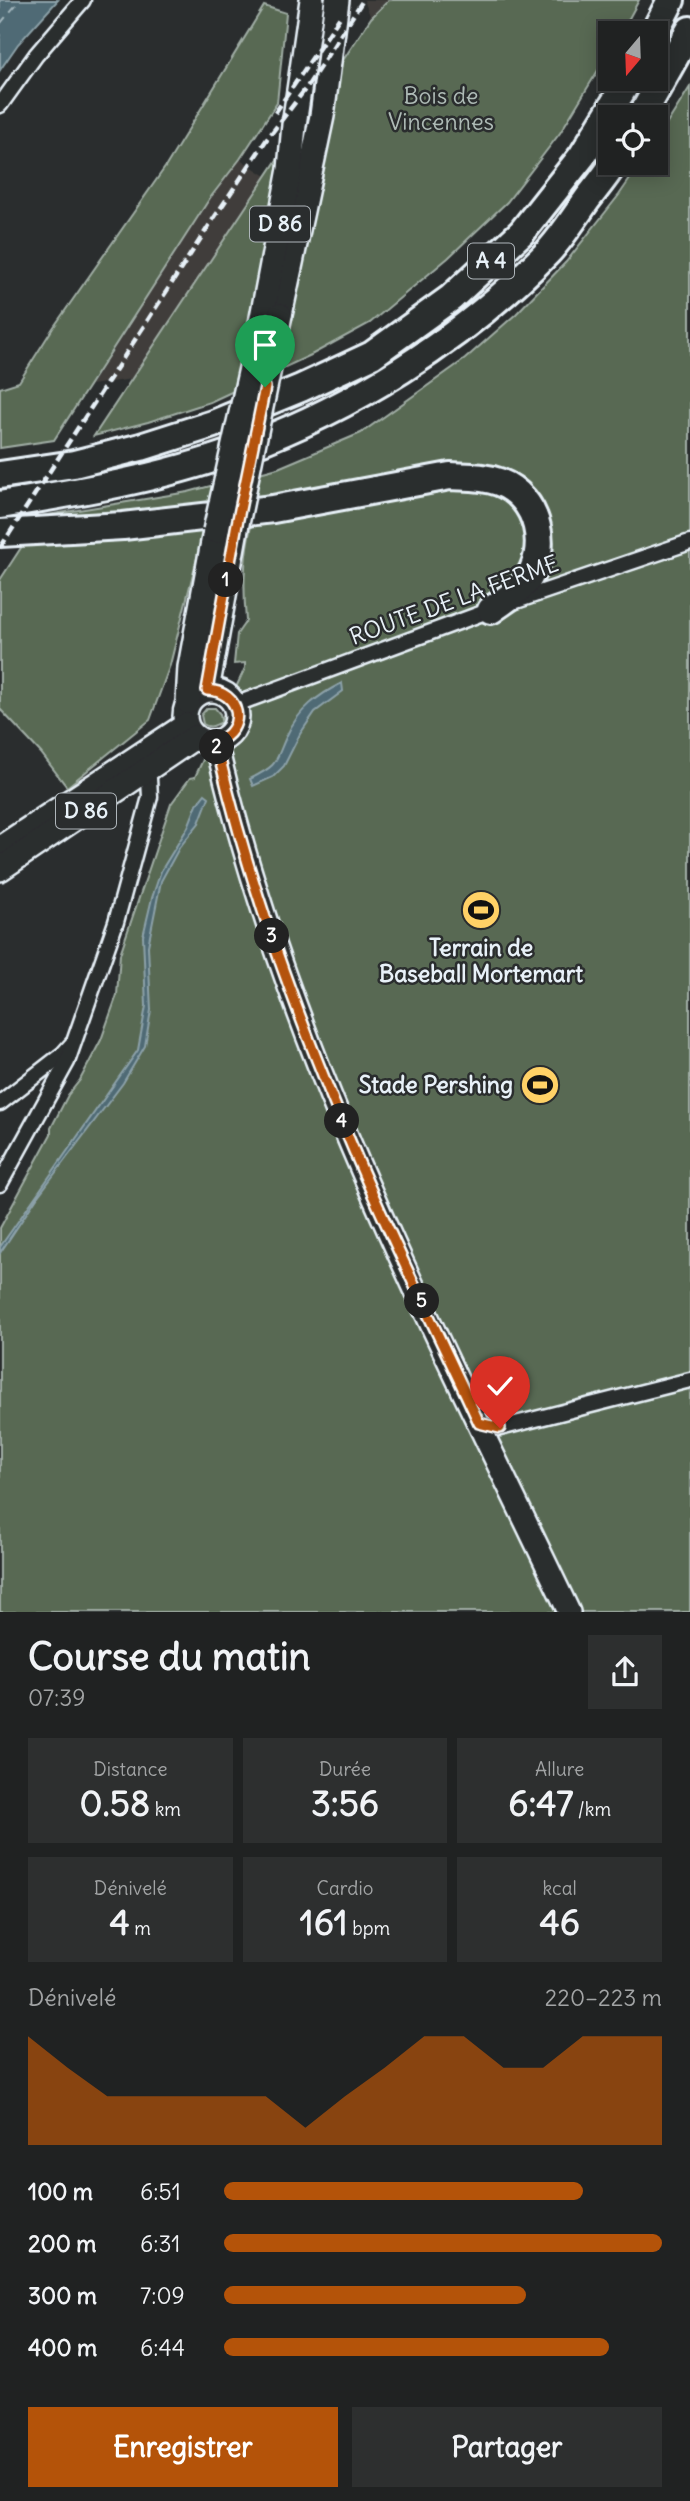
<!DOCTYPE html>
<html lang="fr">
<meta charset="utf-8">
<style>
body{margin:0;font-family:Delius,sans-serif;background:#2d2f2f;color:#f1f3f6;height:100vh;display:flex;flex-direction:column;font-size:26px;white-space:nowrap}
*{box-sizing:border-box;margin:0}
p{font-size:23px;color:#a2a4a5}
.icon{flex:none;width:38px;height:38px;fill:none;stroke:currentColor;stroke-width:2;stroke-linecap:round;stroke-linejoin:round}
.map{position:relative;height:1612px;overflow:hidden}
.panel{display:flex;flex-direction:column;background:#202222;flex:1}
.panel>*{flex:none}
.needle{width:46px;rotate:199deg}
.buttons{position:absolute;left:598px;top:21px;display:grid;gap:14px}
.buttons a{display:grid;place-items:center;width:70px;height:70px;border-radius:0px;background:#202222;box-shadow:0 4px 18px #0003,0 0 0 2px #3d3f40;font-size:35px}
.pin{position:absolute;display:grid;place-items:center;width:60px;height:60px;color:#fff;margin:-72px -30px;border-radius:50% 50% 50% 0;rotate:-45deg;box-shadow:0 0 7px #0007}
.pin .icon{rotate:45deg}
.km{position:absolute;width:35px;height:35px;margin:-18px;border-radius:50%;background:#222;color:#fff;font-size:19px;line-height:35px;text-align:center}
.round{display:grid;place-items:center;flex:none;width:74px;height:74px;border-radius:0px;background:#2d2f2f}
.overview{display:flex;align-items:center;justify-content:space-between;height:119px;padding:0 28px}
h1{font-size:38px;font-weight:700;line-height:52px}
.figures{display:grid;grid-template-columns:repeat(3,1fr);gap:10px;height:119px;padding:7px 28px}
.figures div{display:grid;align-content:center;border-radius:0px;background:#2d2f2f;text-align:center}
.figures b{font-size:35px;font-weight:700}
.figures small{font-size:19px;font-weight:400}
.figures p{font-size:19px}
.chart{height:196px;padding:14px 28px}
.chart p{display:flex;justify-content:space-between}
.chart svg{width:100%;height:126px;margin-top:7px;fill:#b45309;opacity:.7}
.cta{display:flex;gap:14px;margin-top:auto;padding:14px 28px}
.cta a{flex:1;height:80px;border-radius:0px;background:#b45309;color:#fff;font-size:28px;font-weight:700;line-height:80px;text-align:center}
.cta a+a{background:#2d2f2f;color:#f1f3f6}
ul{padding:0 28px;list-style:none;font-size:23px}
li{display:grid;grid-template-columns:112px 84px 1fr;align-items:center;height:52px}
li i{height:18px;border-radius:9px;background:#b45309}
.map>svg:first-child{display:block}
.built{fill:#403e3b}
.green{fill:#586952;stroke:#a0ada5;stroke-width:2}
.water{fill:#4f6b74;stroke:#8ca1a9;stroke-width:2}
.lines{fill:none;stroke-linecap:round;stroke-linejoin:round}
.ferry{stroke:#a3b5bd;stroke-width:2;stroke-dasharray:9 7;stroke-linecap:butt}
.street-casing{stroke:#e8f1f8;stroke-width:19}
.secondary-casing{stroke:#e8f1f8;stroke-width:26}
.primary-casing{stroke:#e8f1f8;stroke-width:28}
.highway-casing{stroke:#e8f1f8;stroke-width:32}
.street{stroke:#2a2d2e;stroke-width:14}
.secondary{stroke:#2a2d2e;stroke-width:21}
.primary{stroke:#2a2d2e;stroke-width:23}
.highway{stroke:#2a2d2e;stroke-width:26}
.rail{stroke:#e8f1f8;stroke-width:4.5;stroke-dasharray:10 5;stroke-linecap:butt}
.primary-bridge-casing{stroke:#e8f1f8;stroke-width:28;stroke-linecap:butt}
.primary-bridge{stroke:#2a2d2e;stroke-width:23}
.route-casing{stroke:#fff;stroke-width:14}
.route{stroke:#b45309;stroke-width:9}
.labels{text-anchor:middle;stroke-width:5;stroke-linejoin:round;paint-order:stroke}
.shield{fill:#2a2d2e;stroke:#afb6bb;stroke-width:2}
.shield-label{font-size:21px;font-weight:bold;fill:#e8f1f8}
.park-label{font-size:23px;fill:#aebbb6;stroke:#2a2d2e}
.street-label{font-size:23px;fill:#e8f1f8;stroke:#2a2d2e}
.poi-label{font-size:23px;font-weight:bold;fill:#e8f1f8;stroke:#2a2d2e}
</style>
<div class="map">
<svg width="690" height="1612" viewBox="0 0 690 1612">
<rect width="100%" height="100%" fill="#2a2d2e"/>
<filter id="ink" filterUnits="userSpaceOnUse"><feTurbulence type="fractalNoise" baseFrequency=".0143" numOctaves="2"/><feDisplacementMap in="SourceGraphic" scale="14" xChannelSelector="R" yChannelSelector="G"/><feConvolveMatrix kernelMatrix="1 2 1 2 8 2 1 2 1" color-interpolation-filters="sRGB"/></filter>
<g filter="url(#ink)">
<g class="built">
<path d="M364,0H389L371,18Z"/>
<path d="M240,159L266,176L132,379L91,385L210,198Z"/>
</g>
<g class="green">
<path d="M389,0H639L621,33H611V49L560,133L507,202L448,258L370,323L311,355L210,402L148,422L94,436L371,18Z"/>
<path d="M264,6L286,13L277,103L240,159L210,198L54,440L0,448V388L19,382L53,328L166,166Z"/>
<path d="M690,87V1612H0V1228L51,1134V1128L68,1095L80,1080L101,1040L117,995L120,954L171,804L190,778L195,777L220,723C214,725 211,729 203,724L201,715L207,708H215L220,714L221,720L245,668V663L234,664L237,634L246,621C243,586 243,547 255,514L162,515L39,520L42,516L188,492L278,468L361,433L465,359L516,314L566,262L619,195L641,163H656V141Z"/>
<path d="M202,527L203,534L170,665L150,720L67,787L41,753L0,709V580L28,537Z"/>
</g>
<g class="water">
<path d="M0,0H58L18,44L0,70Z"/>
<path d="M342,683L343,691L315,712L300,734L284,766L273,777L253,786L250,779C280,764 274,763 287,735C298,710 318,695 342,683Z"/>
<path d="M205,794L209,797L199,823L179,848L161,881L148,946L151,1010L145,1046L123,1083L38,1196L0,1253V1247L138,1050L146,1006L143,936L152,898L161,871L188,827L197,804Z"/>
</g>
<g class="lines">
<path class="ferry" d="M0,24L20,0"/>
<g class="street-casing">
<g id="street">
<path d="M0,105L36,55L83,0"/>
<path d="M516,601L690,542"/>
<path d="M234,705L496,608"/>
<path d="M0,1103L63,1054L72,1044"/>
<path d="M0,1184L67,1062L116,922L150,797L149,779L143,766"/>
<path d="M479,1423L500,1428L690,1380"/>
</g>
</g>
<g class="secondary-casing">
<path id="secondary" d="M216,742C286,1047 435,1331 569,1612"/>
</g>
<g class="primary-casing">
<g id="primary">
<path d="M280,315L322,116L337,0"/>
<path d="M261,323L290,169L294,125L312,0"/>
<circle cx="211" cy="716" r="26"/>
<path d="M207,690L236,529"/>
<path d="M188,702L190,667L215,531"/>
<path d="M0,848L186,725"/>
<path d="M0,869L195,737"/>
</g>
</g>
<g class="highway-casing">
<g id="highway">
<path d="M654,33L671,0"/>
<path d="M641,117L690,30"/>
<path d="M0,475L74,464L141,447L213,424L301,388L372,355L451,298L522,232L582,156L629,79"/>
<path d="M0,505C78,492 158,479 233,452C350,410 460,342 548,252C562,237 574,218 586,201C595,189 606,176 614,163"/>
<path d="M0,533L123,526L273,509L450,476C466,477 483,476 499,482C539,497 551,550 525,583C516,594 503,601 491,610"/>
</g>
</g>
<use href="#street" class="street"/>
<use href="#secondary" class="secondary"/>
<use href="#primary" class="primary"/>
<use href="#highway" class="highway"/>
<g class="rail">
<path d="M275,113L340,17"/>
<path d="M0,548L214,218L267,139L307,87L363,0"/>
</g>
<g class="primary-bridge-casing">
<g id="primary-bridge">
<path d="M236,529L280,315"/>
<path d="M215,531L261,323"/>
</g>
</g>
<use href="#primary-bridge" class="primary-bridge"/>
</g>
</g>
<g class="lines" filter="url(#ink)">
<g class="route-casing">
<path id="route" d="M265,387L236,529L207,690C241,691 248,730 216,742C248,885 300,1023 357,1158C395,1248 439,1335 479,1423L500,1428"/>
</g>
<use href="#route" class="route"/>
</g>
<defs>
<g id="stadium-disc" transform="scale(2.0125)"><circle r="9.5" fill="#ffd166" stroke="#2a2d2e"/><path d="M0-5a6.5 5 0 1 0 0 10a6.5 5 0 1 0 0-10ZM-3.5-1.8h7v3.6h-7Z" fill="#111"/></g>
</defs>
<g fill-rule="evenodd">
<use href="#stadium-disc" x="481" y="910"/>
<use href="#stadium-disc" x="540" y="1085"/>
</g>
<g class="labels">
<g class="shield">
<rect x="250" y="206.5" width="60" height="35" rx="5"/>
<rect x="468" y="243.5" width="46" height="35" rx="5"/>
<rect x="56" y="793.5" width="60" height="35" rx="5"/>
</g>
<g class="shield-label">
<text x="280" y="231">D 86</text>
<text x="491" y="268">A 4</text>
<text x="86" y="818">D 86</text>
</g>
<g class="park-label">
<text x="441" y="104">Bois de<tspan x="441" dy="26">Vincennes</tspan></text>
</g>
<g class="street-label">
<text transform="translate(454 600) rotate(-20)" y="8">ROUTE DE LA FERME</text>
</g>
<g class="poi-label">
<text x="481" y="956">Terrain de<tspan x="481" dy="26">Baseball Mortemart</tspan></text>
<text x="513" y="1093" text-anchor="end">Stade Pershing</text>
</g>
</g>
</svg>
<div class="buttons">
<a><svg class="needle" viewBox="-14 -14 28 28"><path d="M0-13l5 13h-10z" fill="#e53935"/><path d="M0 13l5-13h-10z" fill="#a2a4a5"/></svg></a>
<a><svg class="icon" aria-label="locate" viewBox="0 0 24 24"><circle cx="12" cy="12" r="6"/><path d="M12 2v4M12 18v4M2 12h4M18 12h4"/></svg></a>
</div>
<div class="pin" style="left:265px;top:387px;background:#1e9e55"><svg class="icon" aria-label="arrive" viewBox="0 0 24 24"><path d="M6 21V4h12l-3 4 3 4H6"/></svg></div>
<div class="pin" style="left:500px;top:1428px;background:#d93025"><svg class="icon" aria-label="check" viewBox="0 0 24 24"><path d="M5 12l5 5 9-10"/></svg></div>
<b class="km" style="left:226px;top:580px">1</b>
<b class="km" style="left:217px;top:747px">2</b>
<b class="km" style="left:272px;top:936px">3</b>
<b class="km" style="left:342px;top:1121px">4</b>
<b class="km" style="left:422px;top:1301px">5</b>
</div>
<section class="panel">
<div class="overview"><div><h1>Course du matin</h1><p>07:39</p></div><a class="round"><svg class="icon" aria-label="share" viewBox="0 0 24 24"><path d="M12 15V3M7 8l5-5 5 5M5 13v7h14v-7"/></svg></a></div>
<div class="figures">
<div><p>Distance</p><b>0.58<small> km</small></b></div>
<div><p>Durée</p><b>3:56</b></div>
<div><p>Allure</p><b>6:47<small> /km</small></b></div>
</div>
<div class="figures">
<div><p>Dénivelé</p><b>4<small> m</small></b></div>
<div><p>Cardio</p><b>161<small> bpm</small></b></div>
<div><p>kcal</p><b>46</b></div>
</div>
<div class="chart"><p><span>Dénivelé</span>220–223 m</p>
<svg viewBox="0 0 160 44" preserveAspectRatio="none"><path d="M0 44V6L10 17L20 27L30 27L40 27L50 27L60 27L70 38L80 27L90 17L100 6L110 6L120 17L130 17L140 6L150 6L160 6V44z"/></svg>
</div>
<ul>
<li><b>100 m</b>6:51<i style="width:82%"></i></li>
<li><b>200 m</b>6:31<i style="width:100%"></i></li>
<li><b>300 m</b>7:09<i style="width:69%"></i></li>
<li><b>400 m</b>6:44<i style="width:88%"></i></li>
</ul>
<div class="cta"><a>Enregistrer</a><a>Partager</a></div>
</section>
